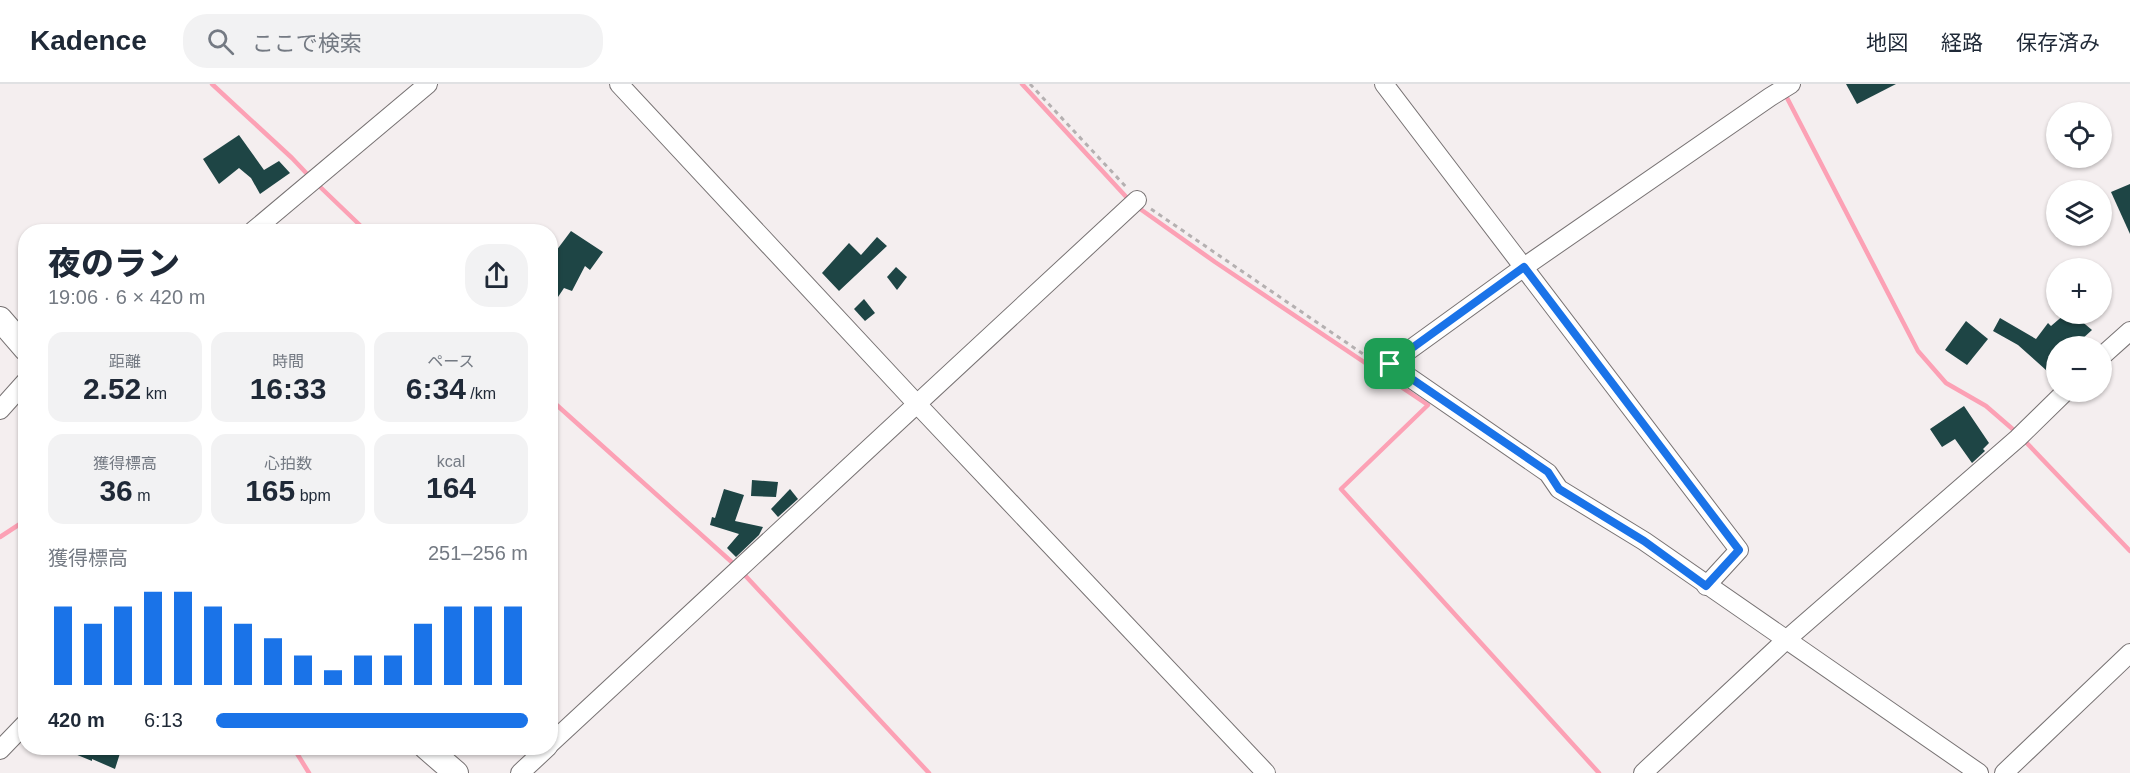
<!DOCTYPE html>
<html lang="ja">
<meta charset="utf-8">
<style>
body{margin:0;font-family:Arial,"Noto Sans JP",sans-serif;background:#f2f2f3;color:#1f2937;height:100vh;display:flex;flex-direction:column;font-size:22px;white-space:nowrap}
*{box-sizing:border-box;margin:0}
p{font-size:20px;color:#747a83}
.icon{flex:none;width:33px;height:33px;fill:none;stroke:currentColor;stroke-width:2;stroke-linecap:round;stroke-linejoin:round}
.map{position:relative;flex:1;overflow:hidden}
.side{position:absolute;left:18px;top:140px;width:540px;height:531px;display:flex;flex-direction:column;background:#fff;border-radius:24px;box-shadow:0 2px 4px #0004}
.side>*{flex:none}
.controls{position:absolute;left:2046px;top:18px;display:grid;gap:12px}
.controls a{display:grid;place-items:center;width:66px;height:66px;border-radius:50%;background:#fff;box-shadow:0 2px 4px #0004;font-size:30px}
.pin{position:absolute;display:grid;place-items:center;width:51px;height:51px;color:#fff;margin:-26px;border-radius:12px;box-shadow:0 3px 9px #0006}
.round{display:grid;place-items:center;flex:none;width:63px;height:63px;border-radius:24px;background:#f2f2f3}
.overview{display:flex;align-items:center;justify-content:space-between;height:102px;padding:0 30px}
h1{font-size:33px;font-weight:800;line-height:45px}
.metrics{display:grid;grid-template-columns:repeat(3,1fr);gap:9px;height:102px;padding:6px 30px}
.metrics div{display:grid;align-content:center;border-radius:15px;background:#f2f2f3;text-align:center}
.metrics b{font-size:30px;font-weight:800}
.metrics small{font-size:16px;font-weight:400}
.metrics p{font-size:16px}
.chart{height:168px;padding:12px 30px}
.chart p{display:flex;justify-content:space-between}
.chart svg{width:100%;height:108px;margin-top:6px;stroke:#1a73e8;stroke-width:6}
ul{padding:0 30px;list-style:none;font-size:20px}
li{display:grid;grid-template-columns:96px 72px 1fr;align-items:center;height:45px}
li i{height:15px;border-radius:8px;background:#1a73e8}
header{display:flex;align-items:center;gap:36px;box-sizing:border-box;height:84px;padding:0 30px;background:#fff;border-bottom:2px solid #e0e1e3}
header strong{font-size:28px}
nav{display:flex;gap:33px;margin-inline-start:auto;font-size:21px}
.search{width:420px;height:54px;background:#f2f2f3;display:flex;align-items:center;gap:15px;box-sizing:border-box;padding:0 21px;border-radius:24px;color:#747a83;font-size:22px}
.map>svg:first-child{display:block}
.lines{fill:none;stroke-linecap:round;stroke-linejoin:round}
.stream{stroke:#fca1b5;stroke-width:4.5}
.building{fill:#1e4545}
.minor-casing{stroke:#777273;stroke-width:20}
.major-casing{stroke:#777273;stroke-width:26}
.path{stroke:#b5b0b1;stroke-width:3;stroke-dasharray:4.5 4.5;stroke-linecap:butt}
.minor{stroke:#fff;stroke-width:18}
.major{stroke:#fff;stroke-width:24}
.route-casing{stroke:#fff;stroke-width:12}
.route{stroke:#1a73e8;stroke-width:8}
</style>
<header>
<strong>Kadence</strong>
<div class="search"><svg class="icon" aria-label="search" viewBox="0 0 24 24"><circle cx="10" cy="10" r="6"/><path d="M15 15l6 6"/></svg>ここで検索</div>
<nav><a>地図</a><a>経路</a><a>保存済み</a></nav>
</header>
<div class="map">
<svg width="2130" height="689" viewBox="0 0 2130 689">
<rect width="100%" height="100%" fill="#f4eeef"/>
<g class="lines">
<g class="stream">
<path d="M212,0L292,74L310,93"/>
<path d="M1022,0L1130,117"/>
<path d="M1785,10L1918,267L1946,299L1986,322L2016,348"/>
<path d="M316,99L366,147"/>
<path d="M1136,122L1215,178L1428,321L1341,405L1599,689"/>
<path d="M550,315L735,481"/>
<path d="M2022,354L2130,467"/>
<path d="M0,453L26,436"/>
<path d="M741,487L929,689"/>
<path d="M293,663L309,689"/>
</g>
</g>
<g class="building">
<path d="M1846,0H1896L1857,20Z"/>
<path d="M239,51L264,86L279,77L290,89L260,110L251,94L239,84L219,100L203,75Z"/>
<path d="M2130,100V150L2111,108Z"/>
<path d="M571,147L603,168L590,186L585,182L572,207L564,204L550,225V175Z"/>
<path d="M877,153L887,162L839,207L822,189L849,159L861,171Z"/>
<path d="M896,183L907,193L897,206L887,193Z"/>
<path d="M864,215L875,229L865,237L854,225Z"/>
<path d="M2065,230H2073L2092,246L2081,256L2088,262H2056V295L2018,261L1993,247L2000,234L2036,255L2048,239L2051,242Z"/>
<path d="M1966,237L1988,255L1967,281L1945,266Z"/>
<path d="M1964,322L1989,359L1983,365L1985,367L1972,379L1955,355L1942,363L1930,345Z"/>
<path d="M752,396L778,398L776,413L751,412Z"/>
<path d="M724,405L744,411L735,437L763,443L759,451L736,473L727,464L739,450L710,441L712,433L715,434Z"/>
<path d="M790,405L798,415L778,433L771,425Z"/>
<path d="M58,663H122L115,685L92,675V677Z"/>
</g>
<g class="lines">
<g class="minor-casing">
<g id="minor">
<path d="M619,0L917,320L1266,689"/>
<path d="M1384,0L1739,466L1706,502"/>
<path d="M1791,0L1770,13L1524,183L1390,280L1548,389L1559,405L1644,457L1979,689"/>
<path d="M253,147L428,0"/>
<path d="M2102,272L2130,247"/>
<path d="M0,326L26,297"/>
<path d="M550,660L1137,116"/>
<path d="M0,666L26,639"/>
<path d="M520,689L548,663"/>
<path d="M1643,689L1787,555L2018,354L2065,308"/>
<path d="M2004,689L2130,569"/>
</g>
</g>
<g class="major-casing">
<g id="major">
<path d="M0,235L26,265"/>
<path d="M426,663L456,689"/>
</g>
</g>
<g class="path">
<path d="M1030,0L1128,105"/>
<path d="M1151,125L1369,274L1377,276"/>
</g>
<use href="#minor" class="minor"/>
<use href="#major" class="major"/>
</g>
<g class="lines">
<g class="route-casing">
<path id="route" d="M1524,183L1739,466L1706,502L1644,457L1559,405L1548,388L1390,280Z"/>
</g>
<use href="#route" class="route"/>
</g>
</svg>
<div class="controls">
<a><svg class="icon" aria-label="locate" viewBox="0 0 24 24"><circle cx="12" cy="12" r="6"/><path d="M12 2v4M12 18v4M2 12h4M18 12h4"/></svg></a>
<a><svg class="icon" aria-label="layers" viewBox="0 0 24 24"><path d="M12 4l9 5-9 5-9-5zM3 14l9 5 9-5"/></svg></a>
<a>+</a>
<a>−</a>
</div>
<div class="pin" style="left:1390px;top:280px;background:#1e9e55"><svg class="icon" aria-label="arrive" viewBox="0 0 24 24"><path d="M6 21V4h12l-3 4 3 4H6"/></svg></div>
<section class="side">
<div class="overview"><div><h1>夜のラン</h1><p>19:06 · 6 × 420 m</p></div><a class="round"><svg class="icon" aria-label="share" viewBox="0 0 24 24"><path d="M12 15V3M7 8l5-5 5 5M5 13v7h14v-7"/></svg></a></div>
<div class="metrics">
<div><p>距離</p><b>2.52<small> km</small></b></div>
<div><p>時間</p><b>16:33</b></div>
<div><p>ペース</p><b>6:34<small> /km</small></b></div>
</div>
<div class="metrics">
<div><p>獲得標高</p><b>36<small> m</small></b></div>
<div><p>心拍数</p><b>165<small> bpm</small></b></div>
<div><p>kcal</p><b>164</b></div>
</div>
<div class="chart"><p><span>獲得標高</span>251–256 m</p>
<svg viewBox="0 0 160 44" preserveAspectRatio="none"><path d="M5 44V12M15 44V19M25 44V12M35 44V6M45 44V6M55 44V12M65 44V19M75 44V25M85 44V32M95 44V38M105 44V32M115 44V32M125 44V19M135 44V12M145 44V12M155 44V12"/></svg>
</div>
<ul>
<li><b>420 m</b>6:13<i style="width:100%"></i></li>
</ul>
</section>
</div>
